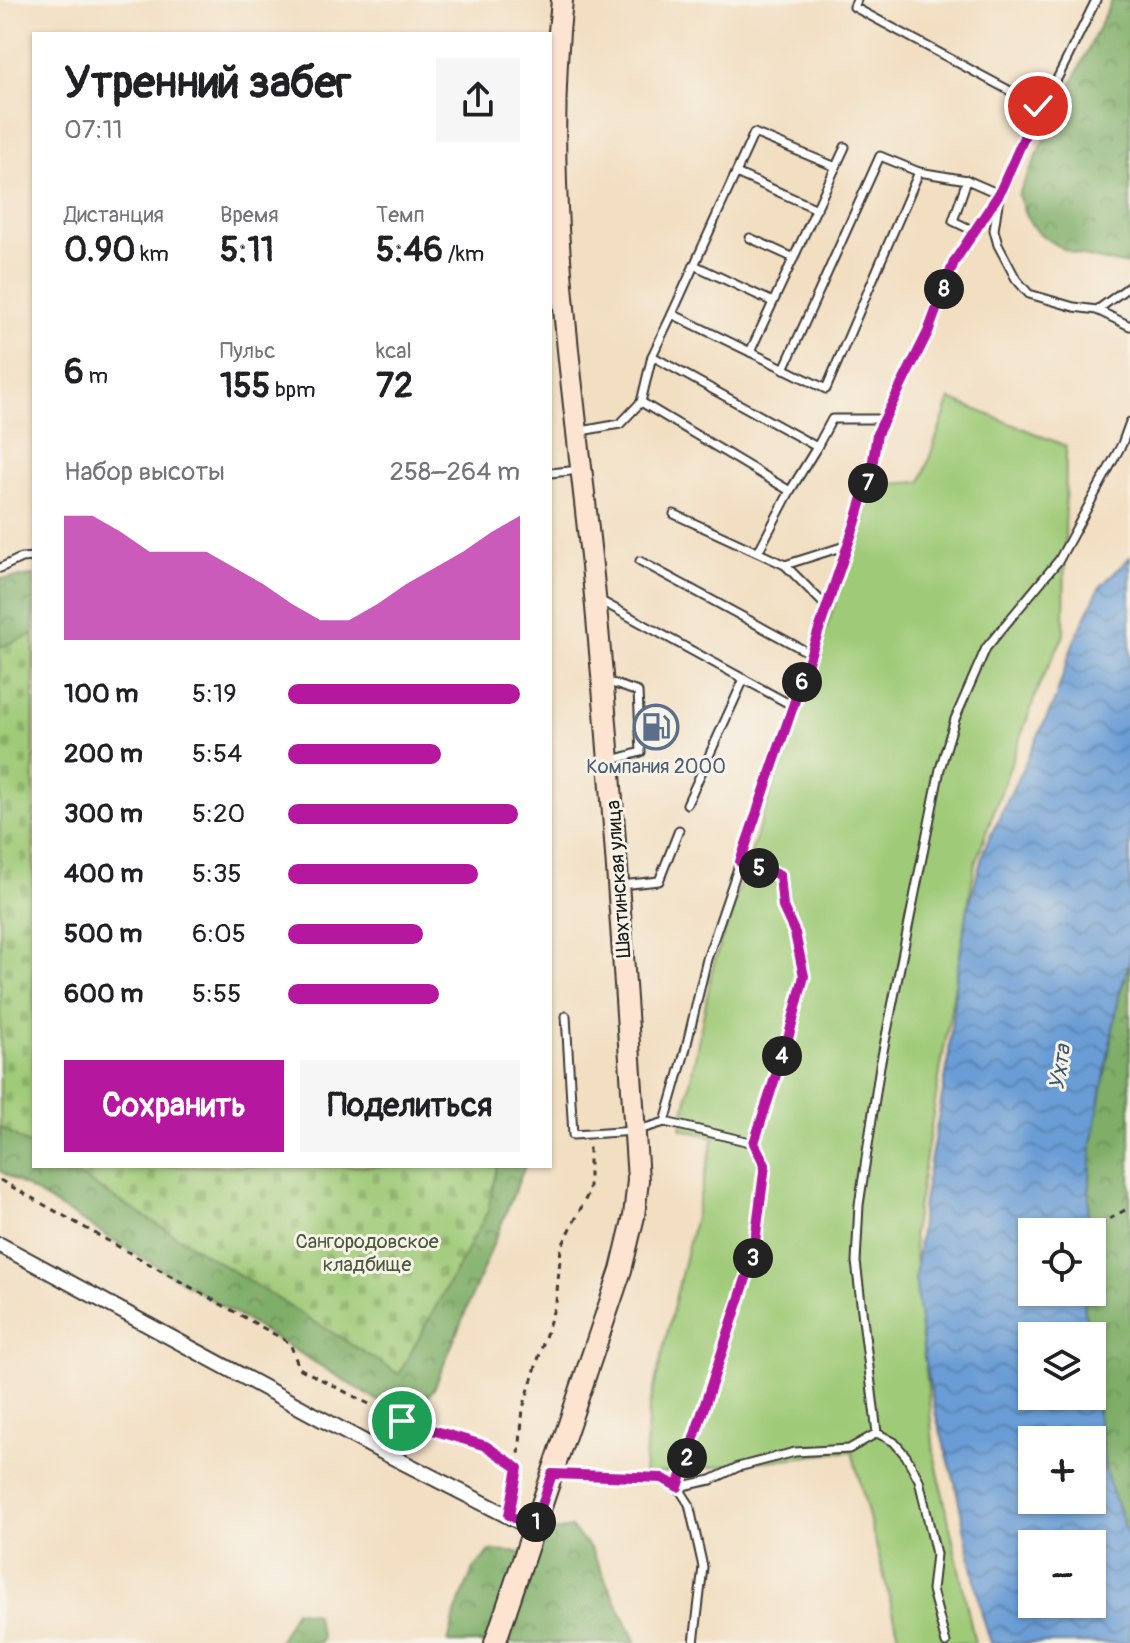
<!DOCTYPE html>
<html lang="ru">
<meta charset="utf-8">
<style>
body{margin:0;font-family:Pangolin,sans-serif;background:#f6f6f6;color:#202124;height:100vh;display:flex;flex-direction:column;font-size:30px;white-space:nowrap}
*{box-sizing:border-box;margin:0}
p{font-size:26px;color:#757577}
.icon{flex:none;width:44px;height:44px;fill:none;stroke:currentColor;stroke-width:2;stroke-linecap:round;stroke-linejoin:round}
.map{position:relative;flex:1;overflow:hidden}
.details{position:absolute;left:32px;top:32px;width:520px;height:1136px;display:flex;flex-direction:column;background:#fff;border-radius:0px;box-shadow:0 2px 6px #0004}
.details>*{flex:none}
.buttons{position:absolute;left:1018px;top:1218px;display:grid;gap:16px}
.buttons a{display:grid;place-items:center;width:88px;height:88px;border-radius:0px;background:#fff;box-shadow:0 2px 6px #0004;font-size:40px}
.pin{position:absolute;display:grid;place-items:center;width:68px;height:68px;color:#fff;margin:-34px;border:4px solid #fff;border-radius:50%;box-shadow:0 2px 8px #0007}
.km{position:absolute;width:40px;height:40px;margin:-20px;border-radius:50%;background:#222;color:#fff;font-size:22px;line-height:40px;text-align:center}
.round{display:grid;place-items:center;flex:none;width:84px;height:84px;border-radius:0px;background:#f6f6f6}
.headline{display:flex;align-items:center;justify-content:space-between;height:136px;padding:0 32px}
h1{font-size:44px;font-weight:800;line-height:60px}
.metrics{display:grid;grid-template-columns:repeat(3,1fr);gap:12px;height:136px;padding:8px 32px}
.metrics div{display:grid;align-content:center}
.metrics b{font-size:34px;font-weight:800}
.metrics small{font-size:22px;font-weight:400}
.metrics p{font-size:22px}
.chart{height:224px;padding:16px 32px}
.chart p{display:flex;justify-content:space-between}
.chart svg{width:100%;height:144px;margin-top:8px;fill:#b5179e;opacity:.7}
.button{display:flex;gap:16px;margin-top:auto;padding:16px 32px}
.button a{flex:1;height:92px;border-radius:0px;background:#b5179e;color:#fff;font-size:32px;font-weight:800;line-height:92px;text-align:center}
.button a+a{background:#f6f6f6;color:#202124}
ul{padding:0 32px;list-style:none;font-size:26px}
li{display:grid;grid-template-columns:128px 96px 1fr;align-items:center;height:60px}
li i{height:20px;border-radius:10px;background:#b5179e}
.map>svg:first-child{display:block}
.forest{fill:url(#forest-crowns);stroke:#4e6542;stroke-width:2}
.cemetery{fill:url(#cemetery-stones);stroke:#5e734a;stroke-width:2}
.garden{fill:#9fca77;stroke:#5e734a;stroke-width:2}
.water{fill:url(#water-waves);stroke:#435c78;stroke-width:2;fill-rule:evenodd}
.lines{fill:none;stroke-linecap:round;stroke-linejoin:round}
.lane-casing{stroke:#3c3935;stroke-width:11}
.street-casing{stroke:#3c3935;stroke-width:18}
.secondary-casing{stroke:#3c3935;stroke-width:24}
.path{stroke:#3c3935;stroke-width:3;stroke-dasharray:6 6;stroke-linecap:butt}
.lane{stroke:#fff;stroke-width:7}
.street{stroke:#fff;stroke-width:14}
.secondary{stroke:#fde4d1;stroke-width:20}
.route-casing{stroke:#fff;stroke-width:16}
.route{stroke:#b5179e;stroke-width:10}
.labels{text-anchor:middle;stroke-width:6;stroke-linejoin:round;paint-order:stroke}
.service-label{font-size:20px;fill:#4e5e75;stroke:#f7f3e8}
.street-label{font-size:20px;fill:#1c1c1c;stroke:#f7f3e8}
.park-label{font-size:20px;fill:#4a593c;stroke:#f7f3e8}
.water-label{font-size:22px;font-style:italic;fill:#3f566f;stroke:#f7f3e8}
</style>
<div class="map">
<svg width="1130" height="1643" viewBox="0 0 1130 1643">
<defs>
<pattern id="forest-crowns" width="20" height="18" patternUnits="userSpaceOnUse" patternTransform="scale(2)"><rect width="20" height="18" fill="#7fae68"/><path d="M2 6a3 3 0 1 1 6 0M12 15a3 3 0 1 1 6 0" fill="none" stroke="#678d55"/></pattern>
<pattern id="cemetery-stones" width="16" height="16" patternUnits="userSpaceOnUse" patternTransform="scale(2)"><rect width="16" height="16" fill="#9fca77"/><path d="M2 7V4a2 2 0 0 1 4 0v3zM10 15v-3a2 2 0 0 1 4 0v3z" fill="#88ad66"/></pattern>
<pattern id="water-waves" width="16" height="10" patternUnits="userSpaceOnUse" patternTransform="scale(2)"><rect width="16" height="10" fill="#6a9dd5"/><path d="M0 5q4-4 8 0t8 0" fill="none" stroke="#567fac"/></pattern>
</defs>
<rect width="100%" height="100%" fill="#f7f3e8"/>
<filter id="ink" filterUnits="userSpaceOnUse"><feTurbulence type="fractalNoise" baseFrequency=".0125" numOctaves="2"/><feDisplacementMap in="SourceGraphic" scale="16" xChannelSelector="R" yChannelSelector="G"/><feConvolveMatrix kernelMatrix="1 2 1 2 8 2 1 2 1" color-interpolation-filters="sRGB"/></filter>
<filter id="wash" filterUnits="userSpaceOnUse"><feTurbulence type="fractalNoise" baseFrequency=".006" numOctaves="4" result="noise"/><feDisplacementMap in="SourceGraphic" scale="32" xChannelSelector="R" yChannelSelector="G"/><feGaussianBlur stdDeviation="1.8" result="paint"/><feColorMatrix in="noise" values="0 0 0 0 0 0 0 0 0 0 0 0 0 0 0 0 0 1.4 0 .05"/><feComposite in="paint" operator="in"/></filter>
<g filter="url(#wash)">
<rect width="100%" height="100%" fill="#f2dec1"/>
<g class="forest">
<path d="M1112,0H1130V265C1096,260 1054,254 1031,224C1025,217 1022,204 1018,195Z"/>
<path d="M34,576V1166H525L434,1389L417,1409L393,1410L0,1171V579Z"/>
<path d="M1130,960V1541L1105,1471L1092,1368V1336H1088L1083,1296V1292H1092V1232H1087L1092,1144L1119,996Z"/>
<path d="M571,1528L591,1549L636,1643H448L456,1611L473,1570L490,1551L527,1553L547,1532Z"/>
<path d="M295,1610L315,1614L322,1638L319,1643H278Z"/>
</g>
<g class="cemetery">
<path d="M34,634V1148L0,1127V647Z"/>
<path d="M63,1166H497L488,1211L399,1374Z"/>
</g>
<path class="garden" d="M950,399L1066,446L1064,635L1040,683L975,864L913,1234L934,1453L975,1643H901L852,1451L644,1475L649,1409L714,1137L681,1129L713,966L874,485L921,482Z"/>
<path class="water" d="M1130,557V960L1119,996L1092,1144L1087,1232H1032V1292H1083L1088,1336H1032V1396H1092V1368L1105,1471L1130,1541V1643H991L982,1615L955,1483L936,1416L924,1358L915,1278L923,1202L948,1063L955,986L967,913L984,849L1055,700L1072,646L1099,588ZM1032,1440H1092V1500H1032ZM1032,1544H1092V1604H1032Z"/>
</g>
<g filter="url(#ink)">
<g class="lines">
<g class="lane-casing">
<g id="lane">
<path d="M857,0L854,7L1038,106"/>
<path d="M736,173L817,209"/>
<path d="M967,180L999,194"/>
<path d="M999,197L994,230L998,245L1016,279L1029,294L1074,307L1097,310L1130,326"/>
<path d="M750,238L794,258"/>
<path d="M694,265L773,302"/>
<path d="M1097,310L1130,286"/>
<path d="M672,314L754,133L836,167"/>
<path d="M750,352L845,147"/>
<path d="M652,356L672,314L826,389L919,172L967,180L953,221L974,231"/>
<path d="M784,369L880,156L919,172"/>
<path d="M641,402L652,356L817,447L790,491"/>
<path d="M581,431L620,424L641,402L790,491L758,552"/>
<path d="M817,447L832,419H884"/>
<path d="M550,473L580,470"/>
<path d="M674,514L785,565L827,607"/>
<path d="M640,561L811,654"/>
<path d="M785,565L848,545"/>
<path d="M0,568L21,558L34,557"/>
<path d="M601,601L793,706"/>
<path d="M606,681L638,692L641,752L613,760"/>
<path d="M687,804L744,679"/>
<path d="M740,862L780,875L783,907L795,933L804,976L789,1035L754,1143"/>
<path d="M621,885L659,881L679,830"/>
<path d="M566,1016L573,1135L635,1131L665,1122L685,1052L707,959L855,524L872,467L877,434L928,332L954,262L999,194L1038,106L1058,77L1096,0"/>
<path d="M665,1122L754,1143L765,1165L753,1257L678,1487L689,1504L703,1567L694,1643"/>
<path d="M555,1474L662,1478L678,1487L711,1480L738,1467L795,1452L849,1449L877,1433"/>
<path d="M946,1643L932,1590L936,1554L919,1480L906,1456L894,1442L877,1433L856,1262L859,1205L880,1066L940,769L955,719L986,648L1059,560L1122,444L1130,422"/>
</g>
</g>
<g class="street-casing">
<path id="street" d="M0,1245L379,1450L534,1529"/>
</g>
<g class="secondary-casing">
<path id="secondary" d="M495,1643L621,1270L634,1216L638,1180C625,985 613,790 595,596C576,398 540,199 562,0"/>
</g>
<g class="path">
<path d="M0,1180L290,1343L299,1368L402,1421L486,1446L518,1468"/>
<path d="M1099,1225L1130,1207"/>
<path d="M512,1501L519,1455L523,1408L556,1302L561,1248L589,1192V1146"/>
</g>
<use href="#lane" class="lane"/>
<use href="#street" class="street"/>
<use href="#secondary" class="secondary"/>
</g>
</g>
<g class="lines" filter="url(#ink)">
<g class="route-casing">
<path id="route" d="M402,1421L486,1446L518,1468L509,1515L534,1529L552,1474L662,1478L678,1487L753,1257L765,1165L754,1143L789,1035L804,976L795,933L783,907L780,875L740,862L855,524L872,467L877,434L928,332L954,262L999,194L1038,106"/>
</g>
<use href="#route" class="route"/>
</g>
<defs>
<g id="fuel-ring" transform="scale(2.3)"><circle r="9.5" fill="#f7f3e8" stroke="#5c6f8a" stroke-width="1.5"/><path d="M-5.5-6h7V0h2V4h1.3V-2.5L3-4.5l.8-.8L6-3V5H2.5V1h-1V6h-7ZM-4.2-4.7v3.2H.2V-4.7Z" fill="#5c6f8a"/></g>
</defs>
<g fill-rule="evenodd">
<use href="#fuel-ring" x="656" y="727"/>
</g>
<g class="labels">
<g class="service-label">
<text x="656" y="773">Компания 2000</text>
</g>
<g class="street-label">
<text transform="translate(618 879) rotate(-94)" y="7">Шахтинская улица</text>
</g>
<g class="park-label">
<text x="367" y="1248">Сангородовское<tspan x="367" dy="23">кладбище</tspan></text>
</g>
<g class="water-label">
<text transform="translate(1059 1067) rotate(-81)" y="8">Ухта</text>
</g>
</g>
</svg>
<div class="buttons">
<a><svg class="icon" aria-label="locate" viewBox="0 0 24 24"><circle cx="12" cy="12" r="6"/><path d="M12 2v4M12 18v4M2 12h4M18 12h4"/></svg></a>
<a><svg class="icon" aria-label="layers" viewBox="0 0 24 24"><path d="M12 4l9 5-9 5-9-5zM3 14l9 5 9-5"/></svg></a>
<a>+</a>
<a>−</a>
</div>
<div class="pin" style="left:402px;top:1421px;background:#1e9e55"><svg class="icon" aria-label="arrive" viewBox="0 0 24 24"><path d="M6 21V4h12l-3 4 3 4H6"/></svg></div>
<div class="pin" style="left:1038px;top:106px;background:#d93025"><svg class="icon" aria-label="check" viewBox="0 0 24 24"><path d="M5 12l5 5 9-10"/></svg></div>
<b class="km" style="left:536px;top:1522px">1</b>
<b class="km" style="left:687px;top:1458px">2</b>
<b class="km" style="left:753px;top:1258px">3</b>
<b class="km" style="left:782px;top:1056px">4</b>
<b class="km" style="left:759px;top:868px">5</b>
<b class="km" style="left:802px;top:682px">6</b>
<b class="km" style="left:868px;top:483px">7</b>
<b class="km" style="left:944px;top:289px">8</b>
<section class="details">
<div class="headline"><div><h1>Утренний забег</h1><p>07:11</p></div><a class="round"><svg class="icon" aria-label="share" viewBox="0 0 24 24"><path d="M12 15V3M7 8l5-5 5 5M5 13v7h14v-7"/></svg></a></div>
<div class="metrics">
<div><p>Дистанция</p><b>0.90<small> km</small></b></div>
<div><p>Время</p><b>5:11</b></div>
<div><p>Темп</p><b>5:46<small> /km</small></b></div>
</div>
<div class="metrics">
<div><b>6<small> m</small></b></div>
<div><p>Пульс</p><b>155<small> bpm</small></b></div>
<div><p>kcal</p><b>72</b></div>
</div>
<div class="chart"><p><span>Набор высоты</span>258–264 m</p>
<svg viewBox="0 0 160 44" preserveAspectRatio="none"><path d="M0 44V6L10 6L20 11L30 17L40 17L50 17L60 22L70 27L80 33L90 38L100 38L110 33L120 27L130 22L140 17L150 11L160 6V44z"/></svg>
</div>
<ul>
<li><b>100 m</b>5:19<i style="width:100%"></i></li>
<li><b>200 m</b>5:54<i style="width:66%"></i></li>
<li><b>300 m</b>5:20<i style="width:99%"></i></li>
<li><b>400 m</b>5:35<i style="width:82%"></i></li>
<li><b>500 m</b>6:05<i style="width:58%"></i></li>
<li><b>600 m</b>5:55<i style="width:65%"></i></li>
</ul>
<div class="button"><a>Сохранить</a><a>Поделиться</a></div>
</section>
</div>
